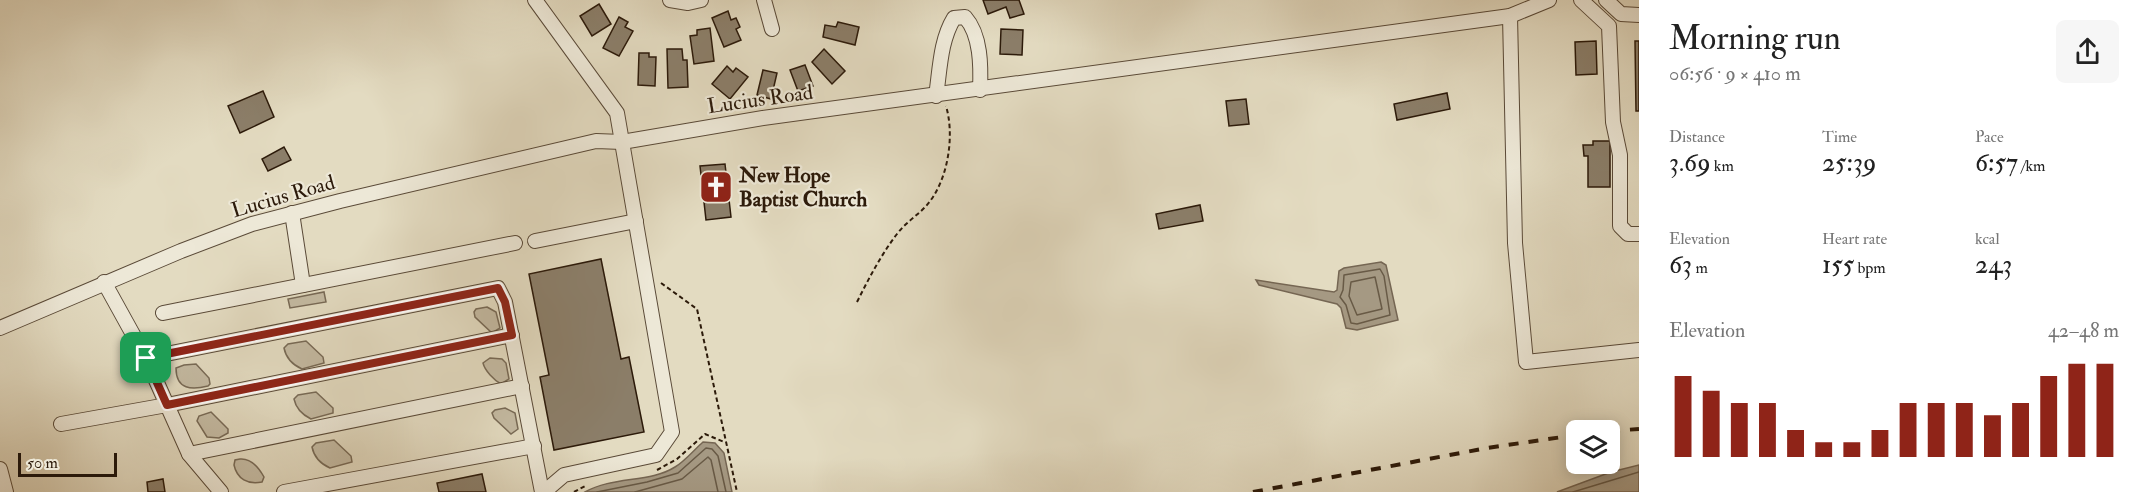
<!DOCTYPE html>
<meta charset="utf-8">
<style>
body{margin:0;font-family:"IM FELL Double Pica",serif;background:#f6f6f6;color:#222;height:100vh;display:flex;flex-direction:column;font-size:22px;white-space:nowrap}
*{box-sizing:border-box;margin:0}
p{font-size:20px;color:#767676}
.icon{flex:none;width:33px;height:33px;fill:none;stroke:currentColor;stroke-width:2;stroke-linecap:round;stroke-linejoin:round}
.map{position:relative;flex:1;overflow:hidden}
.details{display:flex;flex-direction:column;background:#fff;width:510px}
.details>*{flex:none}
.buttons{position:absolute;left:1566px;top:420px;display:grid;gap:12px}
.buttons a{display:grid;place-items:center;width:54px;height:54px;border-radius:9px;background:#fff;box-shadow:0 3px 15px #0003;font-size:30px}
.scale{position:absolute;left:18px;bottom:15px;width:99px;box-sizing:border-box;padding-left:6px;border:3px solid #2c1a0a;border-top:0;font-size:16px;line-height:21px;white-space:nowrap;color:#2c1a0a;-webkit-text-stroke:4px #ede8d7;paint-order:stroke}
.pin{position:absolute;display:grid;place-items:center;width:51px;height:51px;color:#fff;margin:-26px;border-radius:12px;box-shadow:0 3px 9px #0006}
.round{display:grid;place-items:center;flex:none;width:63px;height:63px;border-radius:9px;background:#f6f6f6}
.headline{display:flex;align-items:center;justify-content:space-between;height:102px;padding:0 30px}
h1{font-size:33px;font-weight:600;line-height:45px}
.metrics{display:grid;grid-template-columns:repeat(3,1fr);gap:9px;height:102px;padding:6px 30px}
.metrics div{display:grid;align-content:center}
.metrics b{font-size:26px;font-weight:600}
.metrics small{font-size:16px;font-weight:400}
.metrics p{font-size:16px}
.chart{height:168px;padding:12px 30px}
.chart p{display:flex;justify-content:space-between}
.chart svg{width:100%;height:108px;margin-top:6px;stroke:#8f2418;stroke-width:6}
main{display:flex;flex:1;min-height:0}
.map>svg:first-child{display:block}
.green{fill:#c4baa2;stroke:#786a56;stroke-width:1.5}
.water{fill:#a59983;stroke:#756653;stroke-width:1.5}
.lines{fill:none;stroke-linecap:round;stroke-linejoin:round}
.shore{stroke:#685a46;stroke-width:1.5}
.building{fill:#8b7e69;stroke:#2c1a0a;stroke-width:1.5}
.minor-casing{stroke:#5a4a38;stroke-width:16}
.path{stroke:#2c1a0a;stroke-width:2;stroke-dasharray:4.5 3;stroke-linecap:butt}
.minor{stroke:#ede8d7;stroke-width:14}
.rail{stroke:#2c1a0a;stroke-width:4;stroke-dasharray:10 10;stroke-linecap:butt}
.route-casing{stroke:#fff;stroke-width:12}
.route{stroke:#8f2418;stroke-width:8}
.labels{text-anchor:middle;stroke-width:4.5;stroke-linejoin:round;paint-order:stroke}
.street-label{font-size:21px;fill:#2c1a0a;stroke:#ede8d7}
.poi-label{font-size:21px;font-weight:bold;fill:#2c1a0a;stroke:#ede8d7;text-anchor:start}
</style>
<main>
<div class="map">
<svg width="1639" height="492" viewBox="0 0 1639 492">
<rect width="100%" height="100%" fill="#e3dbc1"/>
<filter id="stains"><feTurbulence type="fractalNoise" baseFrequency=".00333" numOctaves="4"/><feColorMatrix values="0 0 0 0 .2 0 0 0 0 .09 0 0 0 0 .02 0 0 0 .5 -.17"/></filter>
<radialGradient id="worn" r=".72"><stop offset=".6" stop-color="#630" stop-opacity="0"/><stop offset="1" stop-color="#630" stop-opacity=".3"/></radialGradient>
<g class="green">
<path d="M324,292L326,302L290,308L288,299Z"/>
<path d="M487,307L496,312L500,328L492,333L475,317L474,312L476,309Z"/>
<path d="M306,341L323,357L324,363L302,369C293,365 286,358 284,348L288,344Z"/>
<path d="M490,358L502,359L506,363L509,379L501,384C494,380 485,371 483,363Z"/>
<path d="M196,364L209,378L210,384L208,386C192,390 176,390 176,368L184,365Z"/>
<path d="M316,392L333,408V413L311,419C303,415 296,409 294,399L298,395Z"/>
<path d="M505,408L515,413L518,429L511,434L494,418L492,413L495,410Z"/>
<path d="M211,412L228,429V433L219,438L207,437L197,421L199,416Z"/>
<path d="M334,440L351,456L352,462L330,468C321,464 314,457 312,447L316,443Z"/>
<path d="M240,459C251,458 259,468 264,477L262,482C248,485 237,479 234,465L235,460Z"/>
</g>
<g class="water">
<path d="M1381,262L1386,265L1398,320L1357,330L1346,328L1341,308L1337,304L1259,285L1256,280L1334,292L1337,290L1339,271L1344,268Z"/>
<path d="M703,442L715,443L724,453L732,492H585C613,476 650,483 675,467C684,462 695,449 703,442Z"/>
<path d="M1639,465V492H1557L1611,472Z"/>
</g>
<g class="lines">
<g class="shore">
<path d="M1380,269L1384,276L1390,315L1357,324L1351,323L1346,305L1340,297L1343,290L1344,275Z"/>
<path d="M1375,277L1382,309L1357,315L1349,296L1351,282Z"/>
<path d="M597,492L647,482L678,473L706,448L712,449L718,456L726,492"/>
<path d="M635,492L682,479L708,457L711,460L718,492"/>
<path d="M1573,492L1639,472"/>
</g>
</g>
<g class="building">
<path d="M983,0H1019L1024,14L1010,18L1006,7L988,14Z"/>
<path d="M599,4L611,24L592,36L580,16Z"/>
<path d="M728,11L731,20L736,18L740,27L736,29L741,40L724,47L712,18Z"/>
<path d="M619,17L628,22L625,27L633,31L619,56L603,48Z"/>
<path d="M838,22L859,27L855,45L823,37L825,25L836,27Z"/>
<path d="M710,28L714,61L694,64L690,36L697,35V30Z"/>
<path d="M1001,29L1023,30L1022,55L1000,54Z"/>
<path d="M1596,41L1597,74L1576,75L1575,42Z"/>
<path d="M1635,41H1639V111H1636Z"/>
<path d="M667,49H682L683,60H687L688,87L668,88Z"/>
<path d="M824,49L845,71L832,84L812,62Z"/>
<path d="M639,53H649V57H656L655,86L638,85Z"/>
<path d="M805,65L813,86L798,91L790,70Z"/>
<path d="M727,66L733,72L736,68L748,77L730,99L712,84Z"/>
<path d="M763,70L777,73L771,99L757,95Z"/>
<path d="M263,91L274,117L240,133L228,106Z"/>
<path d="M1447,93L1450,109L1397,120L1394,104Z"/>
<path d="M1246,99L1249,124L1229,126L1226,101Z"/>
<path d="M1593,141H1610V187H1588V156H1584L1583,145H1593Z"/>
<path d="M284,147L291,160L268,171L262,159Z"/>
<path d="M725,164L731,217L706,220L700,166Z"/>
<path d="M1200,205L1203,221L1159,229L1156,214Z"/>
<path d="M601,259L621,359L629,357L644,432L554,450L540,377L549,375L529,274Z"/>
<path d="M482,474L486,492H439L437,483Z"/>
<path d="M163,479L165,492H148L147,482Z"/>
</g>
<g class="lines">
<g class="minor-casing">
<g id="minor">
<path d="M535,0L617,113L672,432L656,455L564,475L544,492"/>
<path d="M670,0L688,3L701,0"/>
<path d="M764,0L772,29"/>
<path d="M1581,0L1609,26L1613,122L1620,155V226L1628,234H1639"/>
<path d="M1606,0L1621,14L1639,15"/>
<path d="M1510,16L1515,243L1526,362L1639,350"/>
<path d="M936,96C940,70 940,41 954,18L965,17C981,35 981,66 980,90"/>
<path d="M292,213L303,285"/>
<path d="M535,241L636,221"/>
<path d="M104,282L146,358L189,454L221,492"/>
<path d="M163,313L515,243"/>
<path d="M0,328L181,251L252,224L340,201L596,141L622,142L763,118L1510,16L1549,0"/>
<path d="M146,358L498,288L505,302L542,492"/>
<path d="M61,424L167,405L512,335"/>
<path d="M189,454L522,386"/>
<path d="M0,469L6,492"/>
<path d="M284,492L534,446"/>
</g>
</g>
<g class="path">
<path d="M661,283L697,309L737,492"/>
<path d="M857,302C869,278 881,255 897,234C906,222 917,216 926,206C948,182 955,136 946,106"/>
<path d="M657,470L677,459L705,434L724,442"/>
<path d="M574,492L587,485"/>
</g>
<use href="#minor" class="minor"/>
<g class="rail">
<path d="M1610,431L1639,429"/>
<path d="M1253,492L1487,448L1576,435"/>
</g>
</g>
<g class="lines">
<g class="route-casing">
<path id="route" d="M498,288L505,302L512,335L167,405L146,358Z"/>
</g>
<use href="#route" class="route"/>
</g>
<defs>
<g id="church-square" transform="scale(1.725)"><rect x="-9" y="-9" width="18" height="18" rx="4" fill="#8f2418" stroke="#ede8d7"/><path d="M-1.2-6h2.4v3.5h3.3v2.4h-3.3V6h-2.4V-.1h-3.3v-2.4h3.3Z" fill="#fff"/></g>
</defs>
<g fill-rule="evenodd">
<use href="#church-square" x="716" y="187"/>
</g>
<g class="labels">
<g class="street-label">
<text transform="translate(760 99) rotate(-8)" y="7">Lucius Road</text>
<text transform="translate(283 196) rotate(-16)" y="7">Lucius Road</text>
</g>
<g class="poi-label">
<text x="739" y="182">New Hope<tspan x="739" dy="24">Baptist Church</tspan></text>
</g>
</g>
<rect width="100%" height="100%" filter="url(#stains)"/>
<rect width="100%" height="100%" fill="url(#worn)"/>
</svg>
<div class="buttons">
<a><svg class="icon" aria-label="layers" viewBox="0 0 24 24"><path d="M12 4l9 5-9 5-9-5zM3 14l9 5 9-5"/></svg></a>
</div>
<div class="scale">50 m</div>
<div class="pin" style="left:146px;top:358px;background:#1e9e55"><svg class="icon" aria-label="arrive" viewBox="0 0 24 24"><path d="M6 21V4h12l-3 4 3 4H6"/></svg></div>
</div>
<section class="details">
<div class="headline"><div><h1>Morning run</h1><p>06:56 · 9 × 410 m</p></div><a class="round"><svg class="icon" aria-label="share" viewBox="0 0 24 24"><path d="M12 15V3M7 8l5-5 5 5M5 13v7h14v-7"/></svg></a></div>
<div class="metrics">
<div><p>Distance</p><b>3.69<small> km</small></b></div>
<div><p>Time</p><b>25:39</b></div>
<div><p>Pace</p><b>6:57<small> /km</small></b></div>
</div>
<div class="metrics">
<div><p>Elevation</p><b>63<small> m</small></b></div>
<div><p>Heart rate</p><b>155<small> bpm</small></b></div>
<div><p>kcal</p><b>243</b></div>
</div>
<div class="chart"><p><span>Elevation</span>42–48 m</p>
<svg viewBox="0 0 160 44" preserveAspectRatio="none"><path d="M5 44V11M15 44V17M25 44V22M35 44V22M45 44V33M55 44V38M65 44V38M75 44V33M85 44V22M95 44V22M105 44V22M115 44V27M125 44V22M135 44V11M145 44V6M155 44V6"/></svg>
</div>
</section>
</main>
